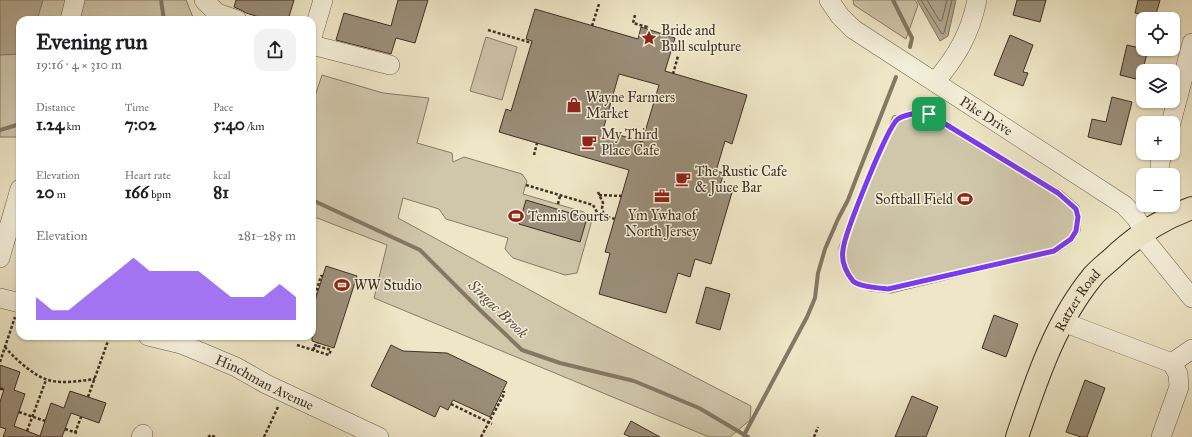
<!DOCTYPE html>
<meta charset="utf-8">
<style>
body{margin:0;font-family:"IM FELL Great Primer",serif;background:#f2f2f2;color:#202124;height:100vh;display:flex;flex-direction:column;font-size:15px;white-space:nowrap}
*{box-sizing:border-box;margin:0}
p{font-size:13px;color:#757577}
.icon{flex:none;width:22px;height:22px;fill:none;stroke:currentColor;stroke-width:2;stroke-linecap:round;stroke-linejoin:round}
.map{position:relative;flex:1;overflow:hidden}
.sheet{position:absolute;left:16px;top:16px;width:300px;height:324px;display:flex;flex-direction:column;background:#fff;border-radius:12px;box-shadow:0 1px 3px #0004}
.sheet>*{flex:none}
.fabs{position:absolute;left:1136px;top:12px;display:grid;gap:8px}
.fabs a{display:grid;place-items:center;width:44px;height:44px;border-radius:8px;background:#fff;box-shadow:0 1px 3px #0004;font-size:20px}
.pin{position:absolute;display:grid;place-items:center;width:34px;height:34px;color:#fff;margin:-17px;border-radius:8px;box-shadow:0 2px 6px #0006}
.round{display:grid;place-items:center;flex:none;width:42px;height:42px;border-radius:12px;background:#f2f2f2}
.headline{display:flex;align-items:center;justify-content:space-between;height:68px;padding:0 20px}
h1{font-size:22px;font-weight:800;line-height:30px}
.metrics{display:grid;grid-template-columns:repeat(3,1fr);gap:6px;height:68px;padding:4px 20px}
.metrics div{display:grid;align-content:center}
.metrics b{font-size:17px;font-weight:800}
.metrics small{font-size:11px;font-weight:400}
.metrics p{font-size:11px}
.chart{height:112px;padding:8px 20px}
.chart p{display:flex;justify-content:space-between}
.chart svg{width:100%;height:72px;margin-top:4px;fill:#7c3aed;opacity:.7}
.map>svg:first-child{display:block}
.green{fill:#d0c7ab;stroke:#887b68}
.water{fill:#b2a88f;stroke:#847865}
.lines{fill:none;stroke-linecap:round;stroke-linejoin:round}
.shore{stroke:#786c5a;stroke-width:1}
.stream{stroke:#847865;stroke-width:4}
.building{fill:#9a8e79;stroke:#3f2f25;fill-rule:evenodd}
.minor-casing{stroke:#6b5d4d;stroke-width:20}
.major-casing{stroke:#3f2f25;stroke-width:24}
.path{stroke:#3f2f25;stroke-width:2.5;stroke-dasharray:3 2;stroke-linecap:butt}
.minor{stroke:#f4efda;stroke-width:19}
.major{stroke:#eee6c6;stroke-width:22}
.route-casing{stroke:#fff;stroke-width:8}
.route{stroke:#7c3aed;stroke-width:5}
.labels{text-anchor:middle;stroke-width:3;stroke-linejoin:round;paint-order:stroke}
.poi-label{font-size:14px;fill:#3f2f25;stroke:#f4efda;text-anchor:start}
.street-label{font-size:14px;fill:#3f2f25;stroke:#f4efda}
.water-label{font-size:15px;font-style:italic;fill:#5c4d40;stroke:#f4efda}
</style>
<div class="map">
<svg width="1192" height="437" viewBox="0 0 1192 437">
<rect width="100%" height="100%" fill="#eee6c6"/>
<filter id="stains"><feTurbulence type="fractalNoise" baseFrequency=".005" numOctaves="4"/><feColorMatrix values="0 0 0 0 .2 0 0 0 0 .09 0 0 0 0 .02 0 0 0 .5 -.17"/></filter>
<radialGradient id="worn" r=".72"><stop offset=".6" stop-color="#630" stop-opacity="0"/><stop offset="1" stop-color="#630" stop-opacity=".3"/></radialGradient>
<g class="green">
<path d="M0,0H186L194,20H20V137H0Z"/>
<path d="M853,0H915L918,5L906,39L854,5Z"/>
<path d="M486,37L517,47L502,100L470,91Z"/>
<path d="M322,75L383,93L429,98L417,143L452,153L453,162L464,157L522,174L527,181L523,194L584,212L592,220L577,273L565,275L513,258L505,249L508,238L446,219L439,209L403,198L398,218L592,324L751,406L750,420L730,437H709L374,298L387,245L312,216V105Z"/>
<path d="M913,112H929L1062,191L1079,206L1081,217L1080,231L1073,242L1059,252L891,293L870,291L853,284L842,267L839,247L893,116Z"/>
</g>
<g class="water">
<path d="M0,0H43L37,20H20V54L0,55Z"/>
<path d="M917,0H956L948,36L940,41Z"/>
</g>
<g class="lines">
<g class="shore">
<path d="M921,0L942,34L944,33L952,0"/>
<path d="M927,0L939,20L940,21L942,20L947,0"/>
</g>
<g class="stream">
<path d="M161,0L164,20"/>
<path d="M893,0L912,38L910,47"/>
<path d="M0,130L20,124"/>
<path d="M312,200L420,250L480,310L522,350L560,363L634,381L699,408L748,437"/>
<path d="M744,435L807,317L815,298L818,273L825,249L838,219L848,200L856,179L896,77"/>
</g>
</g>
<g class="building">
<path d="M236,0H294L288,20H269L246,13L241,10L234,7Z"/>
<path d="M398,0H428L415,43L396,38L391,54L336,40L344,13L391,26Z"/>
<path d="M1017,0H1046L1040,22L1013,15Z"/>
<path d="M1138,0H1160L1155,18L1135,13Z"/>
<path d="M535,9L638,39L641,27L675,38L665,71L747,95L732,144L725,141L716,171L724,173L720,185L733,189L711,264L695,259L690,277L678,273L666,313L599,294L610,253L605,252L629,170L499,132L506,109L511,111L532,41L526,39ZM619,74L659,85L642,142L603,130Z"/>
<path d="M1010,35L1033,45L1023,72L1028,73L1023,86L994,75Z"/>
<path d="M1127,45L1148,50L1140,80L1120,75Z"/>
<path d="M1112,97L1132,102L1121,145L1088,137L1092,119L1106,122Z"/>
<path d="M526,200L587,218L580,242L519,224Z"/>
<path d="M326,266L357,276L334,348L312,341V310Z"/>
<path d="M706,287L730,294L720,330L696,323Z"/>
<path d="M994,315L1018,324L1006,357L982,348Z"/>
<path d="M391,345L403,351L447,353L507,382L490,417L453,400L448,410L440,406L435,417L371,386Z"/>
<path d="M0,365L20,372L14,390L25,394L14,426L40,436L51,403L64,408L70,391L106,403L99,423L71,413L62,437H3L6,429L0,427V402L4,389L0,388Z"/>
<path d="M1085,380L1105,388L1087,437H1081L1066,432Z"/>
<path d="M912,396L938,407L926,437H895Z"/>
<path d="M631,421L660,437H630L624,434Z"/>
</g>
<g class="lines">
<g class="minor-casing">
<g id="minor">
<path d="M204,0L217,13L237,20"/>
<path id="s1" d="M829,0L840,16L853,29L1124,205L1136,218L1144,231"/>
<path d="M70,20L75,0"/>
<path d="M312,37L323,0"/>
<path d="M312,45L390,65"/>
<path d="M935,82C957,56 970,34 977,0"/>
<path d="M1171,123L1192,43"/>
<path d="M1160,175V162L1163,153"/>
<path d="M1140,234L1192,298"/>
<path d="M0,258L20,189"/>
<path d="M0,298L20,303"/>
<path d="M1063,322L1172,363L1178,374L1179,387L1161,437"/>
<path id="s2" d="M148,336L181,344L203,353L236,367L266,384L379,437"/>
<path d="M1172,363L1192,349"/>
<path d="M141,437L143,434"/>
</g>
</g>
<g class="major-casing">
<g id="major">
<path id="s3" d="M1017,437C1036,381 1055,322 1093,276C1100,268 1110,261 1118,253C1140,233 1164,218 1192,208"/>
</g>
</g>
<g class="path">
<path d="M635,15L633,23L647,27L646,29"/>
<path d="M592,26L599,4"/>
<path d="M488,30L532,43"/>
<path d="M673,74L678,56"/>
<path d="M912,114H929L1058,193L1076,209L1078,217L1076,231L1071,239L1054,251L888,289L870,287L855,282L845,269L843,250L852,219L888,134L897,119Z"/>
<path d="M534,155L537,143"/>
<path d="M526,185L593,205L598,214L615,219"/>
<path d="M598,192L603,203L602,208L604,216"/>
<path d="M599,195L622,196"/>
<path d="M558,204L560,196"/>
<path d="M312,305L321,276H323"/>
<path d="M297,345L329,355L331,350L318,346V343"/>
<path d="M5,347C14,358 34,376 48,380C62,384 80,381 95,379"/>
<path d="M314,350V345L318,346"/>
<path d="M0,362L15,317"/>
<path d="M0,389H3"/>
<path d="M88,397L108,341"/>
<path d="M451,404L492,424"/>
<path d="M19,412L45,421"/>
<path d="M65,429L77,433"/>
<path d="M27,431L46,380"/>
<path d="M75,433L81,417"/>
<path d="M208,437L211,435L215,437"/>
<path d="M264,437L278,407"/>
<path d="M481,437L504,394V391"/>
<path d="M814,437L818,427"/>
</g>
<use href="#minor" class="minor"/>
<use href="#major" class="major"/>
</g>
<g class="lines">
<g class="route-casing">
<path id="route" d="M912,114H929L1058,193L1076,209L1078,217L1076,231L1071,239L1054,251L888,289C879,288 859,287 853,281C846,272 841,261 843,250C844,235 888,125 898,119C902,116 908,115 912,114Z"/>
</g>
<use href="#route" class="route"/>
</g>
<defs>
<g id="sight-bare" transform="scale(1.2)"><path d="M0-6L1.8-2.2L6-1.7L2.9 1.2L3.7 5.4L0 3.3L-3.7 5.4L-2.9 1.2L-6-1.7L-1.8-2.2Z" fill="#8f2418" stroke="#f4efda" stroke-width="2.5" paint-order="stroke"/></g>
<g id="shop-bare" transform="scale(1.2)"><path d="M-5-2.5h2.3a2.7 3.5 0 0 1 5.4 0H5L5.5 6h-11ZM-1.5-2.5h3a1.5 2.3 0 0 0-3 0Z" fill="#8f2418" stroke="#f4efda" stroke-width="2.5" paint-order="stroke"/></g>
<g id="cafe-bare" transform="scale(1.2)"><path d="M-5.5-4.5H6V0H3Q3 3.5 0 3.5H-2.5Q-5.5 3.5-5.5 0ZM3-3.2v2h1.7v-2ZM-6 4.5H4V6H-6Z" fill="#8f2418" stroke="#f4efda" stroke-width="2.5" paint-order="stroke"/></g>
<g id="office-bare" transform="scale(1.2)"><path d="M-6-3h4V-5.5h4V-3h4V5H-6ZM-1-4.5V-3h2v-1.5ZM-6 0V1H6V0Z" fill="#8f2418" stroke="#f4efda" stroke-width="2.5" paint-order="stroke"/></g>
<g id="stadium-bare" transform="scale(1.2)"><path d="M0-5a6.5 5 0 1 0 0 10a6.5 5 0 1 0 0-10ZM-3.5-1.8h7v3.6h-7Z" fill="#8f2418" stroke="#f4efda" stroke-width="2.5" paint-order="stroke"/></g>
</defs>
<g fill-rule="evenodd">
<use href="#sight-bare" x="649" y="38"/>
<use href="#shop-bare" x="574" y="105"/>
<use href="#cafe-bare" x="589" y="142"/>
<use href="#cafe-bare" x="683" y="179"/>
<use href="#office-bare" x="662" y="196"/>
<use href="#stadium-bare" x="965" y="199"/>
<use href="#stadium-bare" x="516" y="216"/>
<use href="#stadium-bare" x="342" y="285"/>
</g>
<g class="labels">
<g class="poi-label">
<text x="661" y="35">Bride and<tspan x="661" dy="16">Bull sculpture</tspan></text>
<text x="586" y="102">Wayne Farmers<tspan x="586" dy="16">Market</tspan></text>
<text x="601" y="139">My Third<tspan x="601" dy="16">Place Cafe</tspan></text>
<text x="695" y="176">The Rustic Cafe<tspan x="695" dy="16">&amp; Juice Bar</tspan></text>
<text x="953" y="204" text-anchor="end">Softball Field</text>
<text x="662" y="220" text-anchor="middle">Ym Ywha of<tspan x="662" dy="16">North Jersey</tspan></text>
<text x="528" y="221">Tennis Courts</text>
<text x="354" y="290">WW Studio</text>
</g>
<g class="street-label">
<text dy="5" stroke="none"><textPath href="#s1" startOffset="197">Pike Drive</textPath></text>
<text dy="5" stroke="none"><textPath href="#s3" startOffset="150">Ratzer Road</textPath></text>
<text dy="5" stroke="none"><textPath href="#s2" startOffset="126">Hinchman Avenue</textPath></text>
</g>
<g class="water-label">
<text transform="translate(498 309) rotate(44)" y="5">Singac Brook</text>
</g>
</g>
<rect width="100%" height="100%" filter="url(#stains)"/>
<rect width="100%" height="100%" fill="url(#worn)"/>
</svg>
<div class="fabs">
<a><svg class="icon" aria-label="locate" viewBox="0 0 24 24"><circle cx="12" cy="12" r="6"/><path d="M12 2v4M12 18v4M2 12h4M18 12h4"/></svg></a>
<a><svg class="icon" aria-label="layers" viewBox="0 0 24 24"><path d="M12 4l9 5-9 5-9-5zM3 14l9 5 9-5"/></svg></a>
<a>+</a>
<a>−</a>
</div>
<div class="pin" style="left:929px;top:114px;background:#1e9e55"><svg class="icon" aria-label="arrive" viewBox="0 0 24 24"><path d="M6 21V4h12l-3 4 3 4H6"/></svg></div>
<section class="sheet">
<div class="headline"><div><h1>Evening run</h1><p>19:16 · 4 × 310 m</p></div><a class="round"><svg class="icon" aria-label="share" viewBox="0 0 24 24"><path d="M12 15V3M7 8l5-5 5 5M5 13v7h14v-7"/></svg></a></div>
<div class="metrics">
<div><p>Distance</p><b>1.24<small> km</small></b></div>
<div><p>Time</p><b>7:02</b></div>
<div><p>Pace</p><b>5:40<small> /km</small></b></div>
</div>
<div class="metrics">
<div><p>Elevation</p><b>20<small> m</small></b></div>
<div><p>Heart rate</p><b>166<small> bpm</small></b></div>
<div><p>kcal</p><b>81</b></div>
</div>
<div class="chart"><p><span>Elevation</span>281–285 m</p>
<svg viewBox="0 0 160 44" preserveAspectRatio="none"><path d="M0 44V30L10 38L20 38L30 30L40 22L50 14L60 6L70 14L80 14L90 14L100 14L110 22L120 30L130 30L140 30L150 22L160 30V44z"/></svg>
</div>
</section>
</div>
